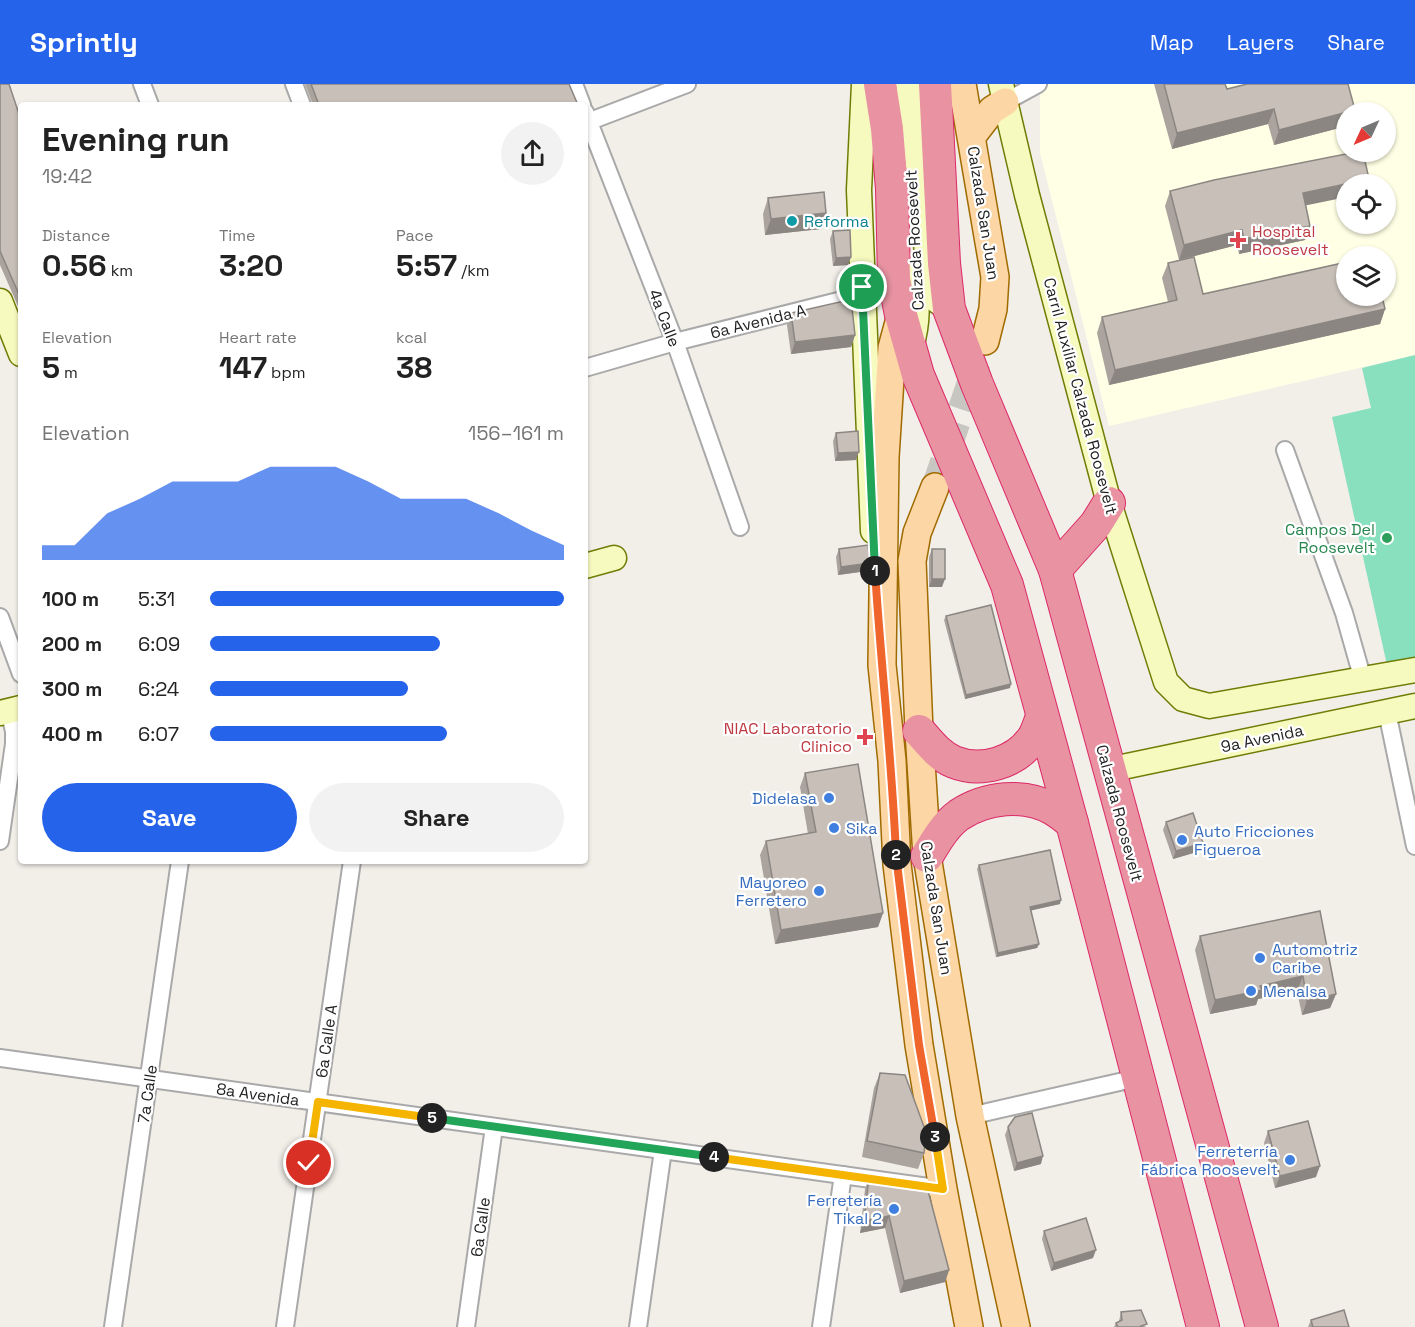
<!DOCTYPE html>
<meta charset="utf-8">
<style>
body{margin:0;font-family:"Space Grotesk",sans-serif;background:#f2f2f2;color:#222;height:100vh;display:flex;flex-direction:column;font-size:22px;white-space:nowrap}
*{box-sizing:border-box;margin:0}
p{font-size:20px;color:#767676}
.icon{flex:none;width:33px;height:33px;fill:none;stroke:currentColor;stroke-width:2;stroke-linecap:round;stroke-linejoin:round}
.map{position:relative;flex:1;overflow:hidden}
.details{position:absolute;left:18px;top:18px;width:570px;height:762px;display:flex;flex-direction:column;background:#fff;border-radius:6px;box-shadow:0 2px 4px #0004}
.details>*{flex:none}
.needle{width:39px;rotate:226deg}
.tools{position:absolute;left:1336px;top:18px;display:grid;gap:12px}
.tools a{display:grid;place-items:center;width:60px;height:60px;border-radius:50%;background:#fff;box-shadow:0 2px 4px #0004;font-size:30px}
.pin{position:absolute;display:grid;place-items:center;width:51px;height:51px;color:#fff;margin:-26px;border:3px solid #fff;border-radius:50%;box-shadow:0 2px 6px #0007}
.km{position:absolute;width:30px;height:30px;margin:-15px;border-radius:50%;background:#222;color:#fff;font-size:16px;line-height:30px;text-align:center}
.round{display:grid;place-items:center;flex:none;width:63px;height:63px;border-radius:32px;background:#f2f2f2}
.summary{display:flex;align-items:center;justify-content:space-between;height:102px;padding:0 24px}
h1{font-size:33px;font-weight:700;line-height:45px}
.metrics{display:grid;grid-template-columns:repeat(3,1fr);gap:9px;height:102px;padding:6px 24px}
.metrics div{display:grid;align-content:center}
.metrics b{font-size:30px;font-weight:700}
.metrics small{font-size:16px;font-weight:400}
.metrics p{font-size:16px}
.chart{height:168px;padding:12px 24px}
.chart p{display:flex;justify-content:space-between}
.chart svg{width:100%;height:108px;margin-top:6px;fill:#2563eb;opacity:.7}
.button{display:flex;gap:12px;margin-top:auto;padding:12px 24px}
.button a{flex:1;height:69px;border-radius:36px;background:#2563eb;color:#fff;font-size:24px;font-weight:700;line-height:69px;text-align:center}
.button a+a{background:#f2f2f2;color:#222}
ul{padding:0 24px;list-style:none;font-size:20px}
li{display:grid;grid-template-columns:96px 72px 1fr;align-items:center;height:45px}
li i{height:15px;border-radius:8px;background:#2563eb}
header{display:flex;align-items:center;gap:36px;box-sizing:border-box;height:84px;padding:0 30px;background:#2563eb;color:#fff}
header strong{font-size:28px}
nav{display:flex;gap:33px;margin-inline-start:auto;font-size:21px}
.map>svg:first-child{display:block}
.education{fill:#ffffe5;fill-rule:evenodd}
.pitch{fill:#88e0be}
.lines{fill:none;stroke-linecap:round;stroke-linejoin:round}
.primary-tunnel{stroke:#c8c6c1;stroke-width:27;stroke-dasharray:27 14;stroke-linecap:butt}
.street-casing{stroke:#a9a9a9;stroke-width:20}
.secondary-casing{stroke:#707d05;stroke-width:27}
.primary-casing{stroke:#a06b00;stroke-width:30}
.highway-casing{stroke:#dc2a67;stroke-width:34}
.street{stroke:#fff;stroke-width:16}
.secondary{stroke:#f7fabf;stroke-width:24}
.primary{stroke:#fcd6a4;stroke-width:27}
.highway{stroke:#e892a2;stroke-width:32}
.wall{fill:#aba49e}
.shaded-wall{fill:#8b8681}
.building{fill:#c7bfb8;stroke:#8b8681;stroke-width:1.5}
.split-1-casing{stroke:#fff;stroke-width:12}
.split-2-casing{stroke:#fff;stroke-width:12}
.split-3-casing{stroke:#fff;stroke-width:12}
.split-4-casing{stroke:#fff;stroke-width:12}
.split-5-casing{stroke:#fff;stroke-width:12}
.split-6-casing{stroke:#fff;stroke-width:12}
.split-1{stroke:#22a559;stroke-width:8}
.split-2{stroke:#f0652b;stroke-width:8}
.split-3{stroke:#f0652b;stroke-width:8}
.split-4{stroke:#f5b400;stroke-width:8}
.split-5{stroke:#22a559;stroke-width:8}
.split-6{stroke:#f5b400;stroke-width:8}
.culture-dot{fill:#0f9aa8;stroke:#fff;stroke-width:2}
.health-dot{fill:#e0444e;stroke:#fff;stroke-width:2}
.leisure-dot{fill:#2e9e5b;stroke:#fff;stroke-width:2}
.shop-dot{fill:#3f7fe0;stroke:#fff;stroke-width:2}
.labels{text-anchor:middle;stroke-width:4.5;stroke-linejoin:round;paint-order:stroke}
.street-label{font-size:16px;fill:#222;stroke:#fff}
.culture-label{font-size:16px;fill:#0d838f;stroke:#fff;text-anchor:start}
.health-label{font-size:16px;fill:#be3a42;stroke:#fff;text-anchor:start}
.leisure-label{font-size:16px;fill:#27864d;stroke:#fff;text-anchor:end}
.shop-label{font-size:16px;fill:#366cbe;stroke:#fff;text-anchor:end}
</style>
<header>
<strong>Sprintly</strong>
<nav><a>Map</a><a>Layers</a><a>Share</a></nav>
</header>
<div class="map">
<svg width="1415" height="1243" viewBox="0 0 1415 1243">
<rect width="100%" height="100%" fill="#f2efe9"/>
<path class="education" d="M1040,0H1415V271L1109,342L1040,69ZM1347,28H1386V68H1347ZM1347,100H1386V140H1347ZM1347,172H1386V212H1347Z"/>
<path class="pitch" d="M1415,271V575L1387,581L1332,333L1371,324L1362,284Z"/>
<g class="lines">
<path class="primary-tunnel" d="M935,403L977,279"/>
<g class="street-casing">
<g id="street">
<path d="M142,0L150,21"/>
<path d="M294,0L302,21"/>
<path d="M574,0L582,21"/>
<path d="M1005,18L1038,0"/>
<path d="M585,28L675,258L740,443"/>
<path d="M585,39L687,0"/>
<path d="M585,284L675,258L862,211"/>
<path d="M1285,366L1344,529L1363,596"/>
<path d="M0,533L21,590"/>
<path d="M1387,628L1415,762"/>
<path d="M0,757L14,660V647L9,627"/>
<path d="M0,974L943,1105"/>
<path d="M970,1032L1137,994"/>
<path d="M113,1243L180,777"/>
<path d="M285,1243L352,777"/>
<path d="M466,1243L494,1043"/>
<path d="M638,1243L663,1066"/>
<path d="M821,1243L843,1091"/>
</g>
</g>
<g class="secondary-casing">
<g id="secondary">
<path d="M864,0L859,106L873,447"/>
<path d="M908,0L911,33L923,117L930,212L949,225"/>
<path d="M1001,0L1027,111L1109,419L1166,598L1183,615L1209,622L1415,586"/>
<path d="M0,217L21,270"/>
<path d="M911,263C919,236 917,219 914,191"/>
<path d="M585,482L614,474"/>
<path d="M0,629L21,624"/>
<path d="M1108,686L1415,622"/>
</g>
</g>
<g class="primary-casing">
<g id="primary">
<path d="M962,0L995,193L993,225L985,257"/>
<path d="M972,52L992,26L1005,18"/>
<path d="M901,231L892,264L885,373L882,581L892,677L897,780L919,961L943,1105L969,1243"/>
<path d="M935,403L917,449L912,477L919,647L927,772L970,1032L1016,1243"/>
</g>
</g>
<g class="highway-casing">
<g id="highway">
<path d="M880,0L887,45L892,105L894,195L901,231L918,291L1007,501L1072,739L1203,1243"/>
<path d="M935,0L944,179L949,225L977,300L1055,486L1262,1243"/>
<path d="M1055,486L1096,440L1109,419"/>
<path d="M919,647C929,658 939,672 954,678C981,689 1016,679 1033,654C1037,648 1039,640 1042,633"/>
<path d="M927,772C936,757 945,741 959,731C986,713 1024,709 1053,725C1060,729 1066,734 1072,739"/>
</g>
</g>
<use href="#street" class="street"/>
<use href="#secondary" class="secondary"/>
<use href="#primary" class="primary"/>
<use href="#highway" class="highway"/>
</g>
<g class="wall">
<path d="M0,0L21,36V229L0,181Z"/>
<path d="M305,0H569L578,21H313Z"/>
<path d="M1154,0H1225L1227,5L1355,26L1354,28H1347V42L1274,61L1268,40L1172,65Z"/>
<path d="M1170,107L1306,122L1310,142L1305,156L1239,170L1237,161L1179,176L1165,122Z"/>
<path d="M768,114L821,145L765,151L763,130Z"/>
<path d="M833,147L851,173L848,181L833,182L830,155Z"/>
<path d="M1168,179L1203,210L1385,225L1380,240L1109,301L1097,249L1102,233L1168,218L1162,194Z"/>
<path d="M791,229L855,251L851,263L791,270L787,241Z"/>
<path d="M836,349L856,376L835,377L833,357Z"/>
<path d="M839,465L867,487L838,491L836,473Z"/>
<path d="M932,465L942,503H929V473Z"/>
<path d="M946,532L1010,604L965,615L944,536Z"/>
<path d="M805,689L883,829L878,843L775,860L760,771L766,757L808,750L800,703Z"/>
<path d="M1166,738L1200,767L1173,775L1163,746Z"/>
<path d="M979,781L1060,820L1031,826L1039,860L1037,864L996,873L977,785Z"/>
<path d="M1320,827L1336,910L1330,924L1302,931L1297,907L1258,915L1256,921L1210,930L1195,866L1200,852Z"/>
<path d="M880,989L924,1069L918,1085L862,1073L874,1004Z"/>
<path d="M1008,1043L1041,1080L1014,1087L1005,1051Z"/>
<path d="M1268,1047L1316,1093L1275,1104L1264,1059Z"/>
<path d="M869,1093L949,1186L945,1198L900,1209L885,1144L860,1149L865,1105Z"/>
<path d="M1044,1147L1093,1174L1051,1187L1042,1155Z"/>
<path d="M1121,1228L1146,1243H1114L1116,1239L1119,1237Z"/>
<path d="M1311,1236L1349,1243H1308Z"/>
</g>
<g class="shaded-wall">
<path d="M1274,25L1268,40L1172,65L1177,49Z"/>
<path d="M1355,26L1354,28H1347V42L1274,61L1279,46Z"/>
<path d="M1369,95L1367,100H1347V113L1298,123L1303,109Z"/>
<path d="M826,129L821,145L765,151L771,135Z"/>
<path d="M1310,142L1305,156L1239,170L1244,155Z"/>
<path d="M1242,146L1237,161L1179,176L1184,161Z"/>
<path d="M851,173L848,181L833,182L836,174Z"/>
<path d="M1385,225L1380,240L1109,301L1115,286Z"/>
<path d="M855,251L851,263L791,270L795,258Z"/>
<path d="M859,368L856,376L835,377L838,369Z"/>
<path d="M870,479L867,487L838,491L841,483Z"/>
<path d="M932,495H945L942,503H929Z"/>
<path d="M1011,600L1010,604L965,615L966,611Z"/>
<path d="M1203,759L1200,767L1173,775L1176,767Z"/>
<path d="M1061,816L1060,820L1029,827L1030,823Z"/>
<path d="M883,829L878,843L775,860L781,846Z"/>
<path d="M1039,860L1037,864L996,873L998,869Z"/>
<path d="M1303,892L1297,907L1258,915L1256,921L1210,930L1215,916L1260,902Z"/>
<path d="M1336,910L1330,924L1302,931L1307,917Z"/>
<path d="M1043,1072L1041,1080L1014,1087L1017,1079Z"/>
<path d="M1320,1082L1316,1093L1275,1104L1280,1092Z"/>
<path d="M889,1132L885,1144L860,1149L864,1137Z"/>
<path d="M1096,1166L1093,1174L1051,1187L1054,1179Z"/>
<path d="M949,1186L945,1198L900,1209L904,1197Z"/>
</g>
<g class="building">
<path d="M0,0H9L21,36V215L0,167Z"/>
<path d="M311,0H569L578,21H319Z"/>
<path d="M1164,0H1225L1227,5L1247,0H1348L1355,26L1279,46L1274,25L1177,49Z"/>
<path d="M1356,68H1363L1369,95L1303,109L1310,142L1244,155L1242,146L1184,161L1170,107L1214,96Z"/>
<path d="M824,108L826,129L771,135L768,114Z"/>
<path d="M850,146L851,173L836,174L833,147Z"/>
<path d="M1194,173L1203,210L1347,178V212H1382L1385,225L1115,286L1102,233L1177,216L1168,179Z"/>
<path d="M844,217L852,224L855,251L795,258L791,229Z"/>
<path d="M858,347L859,368L838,369L836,349Z"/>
<path d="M868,461L870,479L841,483L839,465Z"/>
<rect x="932" y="465" width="13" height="30"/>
<path d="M991,521L1011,600L966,611L946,532Z"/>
<path d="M858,680L883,829L781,846L766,757L816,748L805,689Z"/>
<path d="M1193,729L1203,759L1176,767L1166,738Z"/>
<path d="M1050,766L1061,816L1030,823L1039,860L998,869L979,781Z"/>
<path d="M1320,827L1336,910L1307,917L1303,892L1260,902L1262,906L1215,916L1200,852Z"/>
<path d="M880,989L905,991L926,1048L924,1069L867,1057Z"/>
<path d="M1032,1029L1043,1072L1017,1079L1008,1043L1015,1033Z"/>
<path d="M1308,1037L1320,1082L1280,1092L1268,1047Z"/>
<path d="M869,1093L927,1103L949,1186L904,1197L889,1132L864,1137Z"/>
<path d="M1086,1134L1096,1166L1054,1179L1044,1147Z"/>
<path d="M1141,1226L1147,1240L1141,1242L1142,1243H1118L1116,1239L1122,1236L1121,1228Z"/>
<path d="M1344,1226L1349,1243H1313L1311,1236Z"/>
</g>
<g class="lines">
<g class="split-1-casing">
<path id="split-1" d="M862,203L875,487"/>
</g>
<g class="split-2-casing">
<path id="split-2" d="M875,487C881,582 892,676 896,771"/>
</g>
<g class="split-3-casing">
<path id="split-3" d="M896,771L919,961L935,1053"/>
</g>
<g class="split-4-casing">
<path id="split-4" d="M714,1073L943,1105L935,1053"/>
</g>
<g class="split-5-casing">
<path id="split-5" d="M432,1034L714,1073"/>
</g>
<g class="split-6-casing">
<path id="split-6" d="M309,1079L318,1018L432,1034"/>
</g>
<use href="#split-1" class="split-1"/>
<use href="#split-2" class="split-2"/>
<use href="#split-3" class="split-3"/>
<use href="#split-4" class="split-4"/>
<use href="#split-5" class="split-5"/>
<use href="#split-6" class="split-6"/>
</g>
<circle class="culture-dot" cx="792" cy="137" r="6"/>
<g class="health-dot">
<path d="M1235 147h6v6h6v6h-6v6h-6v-6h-6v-6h6z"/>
<path d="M862 644h6v6h6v6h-6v6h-6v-6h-6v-6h6z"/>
</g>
<circle class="leisure-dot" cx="1387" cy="454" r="6"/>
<g class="shop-dot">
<circle cx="829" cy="714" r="6"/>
<circle cx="834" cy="744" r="6"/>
<circle cx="1182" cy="756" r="6"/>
<circle cx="819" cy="807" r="6"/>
<circle cx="1260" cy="874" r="6"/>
<circle cx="1251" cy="907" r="6"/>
<circle cx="1290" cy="1076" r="6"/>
<circle cx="894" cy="1125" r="6"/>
</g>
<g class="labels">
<g class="street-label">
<text transform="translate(984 129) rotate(81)" y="6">Calzada San Juan</text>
<text transform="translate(914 156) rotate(-93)" y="6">Calzada Roosevelt</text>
<text transform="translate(665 234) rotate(69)" y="6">4a Calle</text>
<text transform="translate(758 237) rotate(-14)" y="6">6a Avenida A</text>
<text transform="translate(1081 312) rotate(75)" y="6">Carril Auxiliar Calzada Roosevelt</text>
<text transform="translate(1262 654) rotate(-12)" y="6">9a Avenida</text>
<text transform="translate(1120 729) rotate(75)" y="6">Calzada Roosevelt</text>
<text transform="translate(937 824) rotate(81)" y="6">Calzada San Juan</text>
<text transform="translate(326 957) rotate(-82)" y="6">6a Calle A</text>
<text transform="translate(147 1010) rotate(-82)" y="6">7a Calle</text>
<text transform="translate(258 1010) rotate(8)" y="6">8a Avenida</text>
<text transform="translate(480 1143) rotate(-82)" y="6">6a Calle</text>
</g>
<g class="culture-label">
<text x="804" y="143">Reforma</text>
</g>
<g class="health-label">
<text x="1252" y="153">Hospital<tspan x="1252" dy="18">Roosevelt</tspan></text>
<text x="852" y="650" text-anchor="end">NIAC Laboratorio<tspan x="852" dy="18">Clinico</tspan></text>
</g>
<g class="leisure-label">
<text x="1375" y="451">Campos Del<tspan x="1375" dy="18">Roosevelt</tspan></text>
</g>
<g class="shop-label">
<text x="817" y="720">Didelasa</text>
<text x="846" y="750" text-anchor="start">Sika</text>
<text x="1194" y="753" text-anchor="start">Auto Fricciones<tspan x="1194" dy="18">Figueroa</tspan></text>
<text x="807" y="804">Mayoreo<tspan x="807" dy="18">Ferretero</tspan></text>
<text x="1272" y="871" text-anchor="start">Automotriz<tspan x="1272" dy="18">Caribe</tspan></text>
<text x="1263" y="913" text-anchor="start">Menalsa</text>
<text x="1278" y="1073">Ferreterría<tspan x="1278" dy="18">Fábrica Roosevelt</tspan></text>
<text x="882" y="1122">Ferretería<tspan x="882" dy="18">Tikal 2</tspan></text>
</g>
</g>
</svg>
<div class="tools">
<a><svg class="needle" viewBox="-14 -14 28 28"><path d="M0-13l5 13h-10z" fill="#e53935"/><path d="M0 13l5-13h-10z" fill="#767676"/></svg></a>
<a><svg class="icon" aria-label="locate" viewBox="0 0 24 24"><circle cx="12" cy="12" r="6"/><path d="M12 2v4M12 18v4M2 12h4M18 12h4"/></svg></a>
<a><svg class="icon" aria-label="layers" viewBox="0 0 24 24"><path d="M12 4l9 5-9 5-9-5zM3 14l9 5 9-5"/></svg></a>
</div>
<div class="pin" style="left:862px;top:203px;background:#1e9e55"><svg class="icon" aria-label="arrive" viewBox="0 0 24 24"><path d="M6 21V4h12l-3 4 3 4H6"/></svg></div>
<div class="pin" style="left:309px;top:1079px;background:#d93025"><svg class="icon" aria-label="check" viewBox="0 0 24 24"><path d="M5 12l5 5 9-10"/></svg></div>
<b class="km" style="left:875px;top:487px">1</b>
<b class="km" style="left:896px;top:771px">2</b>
<b class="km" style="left:935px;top:1053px">3</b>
<b class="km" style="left:714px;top:1073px">4</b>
<b class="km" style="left:432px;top:1034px">5</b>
<section class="details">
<div class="summary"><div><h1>Evening run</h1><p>19:42</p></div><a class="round"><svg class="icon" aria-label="share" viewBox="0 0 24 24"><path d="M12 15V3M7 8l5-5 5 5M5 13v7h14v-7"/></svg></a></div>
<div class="metrics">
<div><p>Distance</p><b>0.56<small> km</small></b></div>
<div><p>Time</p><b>3:20</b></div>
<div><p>Pace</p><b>5:57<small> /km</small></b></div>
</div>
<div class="metrics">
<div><p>Elevation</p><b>5<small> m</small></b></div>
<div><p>Heart rate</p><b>147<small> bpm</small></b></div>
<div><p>kcal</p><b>38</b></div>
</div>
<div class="chart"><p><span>Elevation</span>156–161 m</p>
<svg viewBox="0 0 160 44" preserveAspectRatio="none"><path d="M0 44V38L10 38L20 25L30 19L40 12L50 12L60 12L70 6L80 6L90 6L100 12L110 19L120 19L130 19L140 25L150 32L160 38V44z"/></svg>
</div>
<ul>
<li><b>100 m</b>5:31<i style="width:100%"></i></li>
<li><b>200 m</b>6:09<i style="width:65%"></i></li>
<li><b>300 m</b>6:24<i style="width:56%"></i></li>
<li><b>400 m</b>6:07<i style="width:67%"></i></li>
</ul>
<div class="button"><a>Save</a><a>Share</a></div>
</section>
</div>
